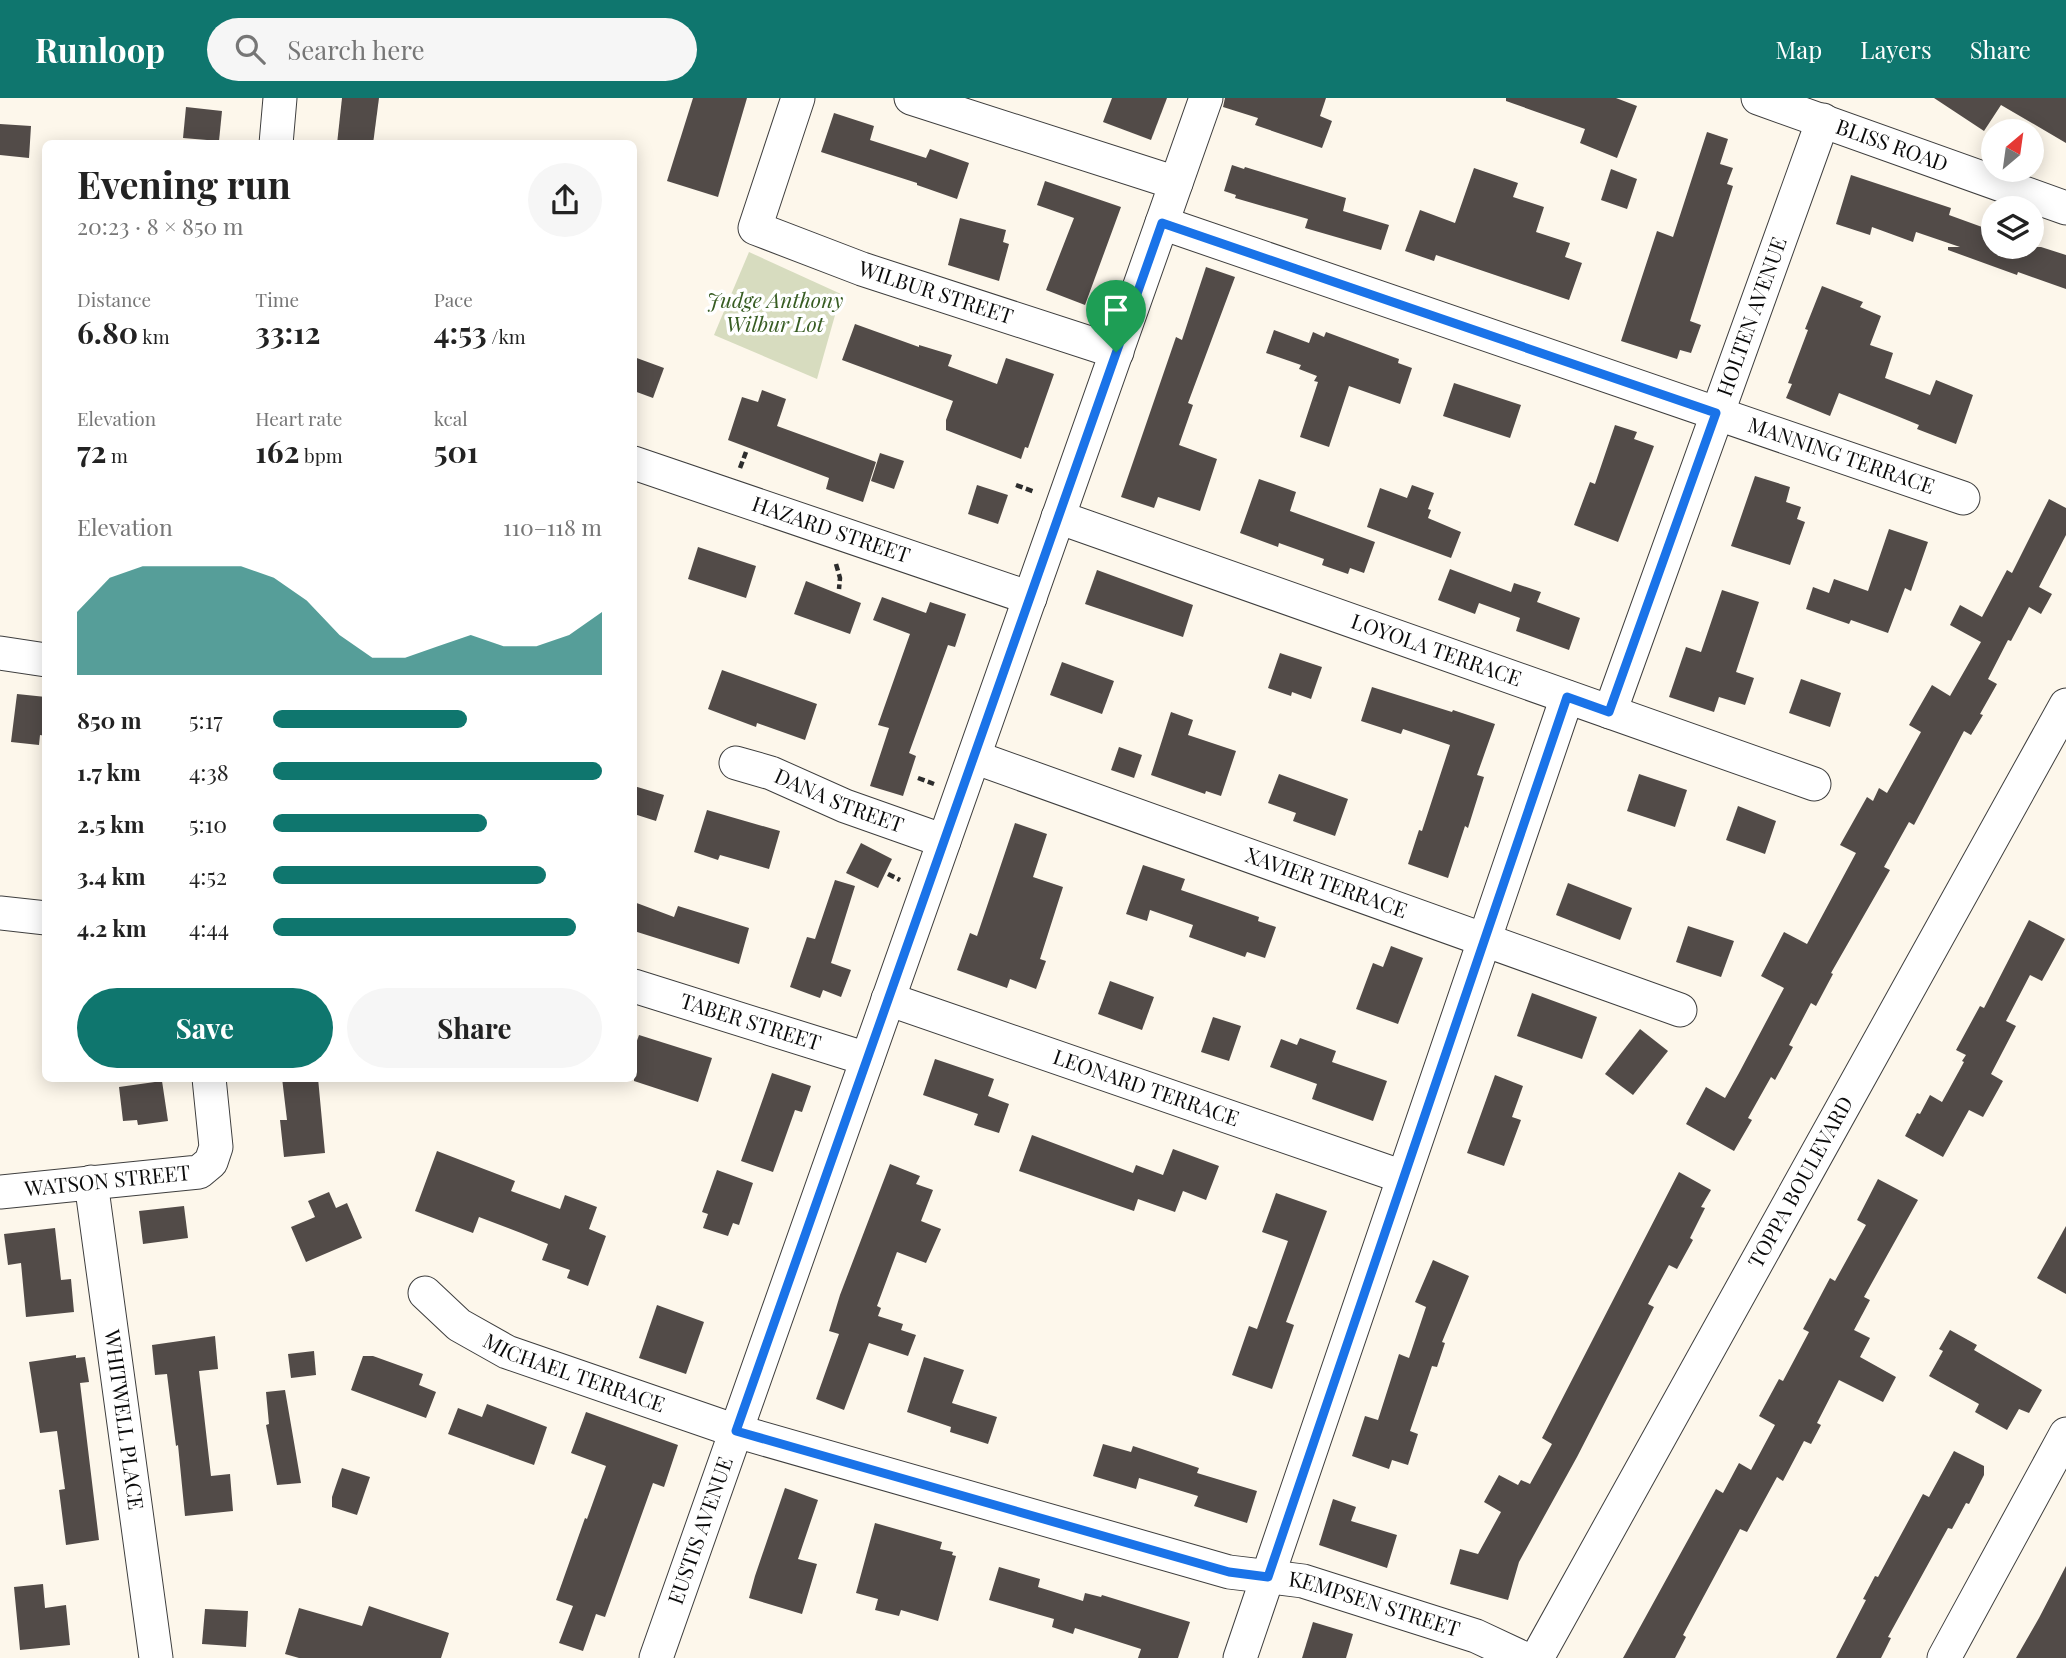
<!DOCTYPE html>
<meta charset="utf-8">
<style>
body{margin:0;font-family:"Playfair Display",serif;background:#f6f6f6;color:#222;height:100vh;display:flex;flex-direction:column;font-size:26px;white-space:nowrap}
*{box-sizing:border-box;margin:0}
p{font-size:23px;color:#767676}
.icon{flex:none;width:38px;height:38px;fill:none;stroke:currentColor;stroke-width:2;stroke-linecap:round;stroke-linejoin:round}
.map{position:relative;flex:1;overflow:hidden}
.details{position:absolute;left:42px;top:42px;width:595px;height:942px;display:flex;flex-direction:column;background:#fff;border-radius:10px;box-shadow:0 4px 18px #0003}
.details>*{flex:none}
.needle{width:46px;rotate:29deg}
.controls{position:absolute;left:1981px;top:21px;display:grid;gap:14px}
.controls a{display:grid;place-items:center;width:63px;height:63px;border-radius:50%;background:#fff;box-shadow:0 4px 18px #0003;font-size:35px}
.pin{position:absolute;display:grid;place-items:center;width:60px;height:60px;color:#fff;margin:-72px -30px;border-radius:50% 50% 50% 0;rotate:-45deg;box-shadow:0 0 7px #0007}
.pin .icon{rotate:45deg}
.round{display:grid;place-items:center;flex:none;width:74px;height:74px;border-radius:37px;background:#f6f6f6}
.head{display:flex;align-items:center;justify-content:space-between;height:119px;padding:0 35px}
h1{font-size:38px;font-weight:700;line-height:52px}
.stats{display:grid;grid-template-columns:repeat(3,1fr);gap:10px;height:119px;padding:7px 35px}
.stats div{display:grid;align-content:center}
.stats b{font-size:30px;font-weight:700}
.stats small{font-size:19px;font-weight:400}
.stats p{font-size:19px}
.chart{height:196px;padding:14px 35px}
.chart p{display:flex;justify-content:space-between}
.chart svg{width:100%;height:126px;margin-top:7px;fill:#0f766e;opacity:.7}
.primary-button{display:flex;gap:14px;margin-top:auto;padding:14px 35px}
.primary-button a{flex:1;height:80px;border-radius:42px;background:#0f766e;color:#fff;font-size:28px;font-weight:700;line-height:80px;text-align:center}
.primary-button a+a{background:#f6f6f6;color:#222}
ul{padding:0 35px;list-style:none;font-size:23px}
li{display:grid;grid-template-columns:112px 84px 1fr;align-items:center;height:52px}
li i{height:18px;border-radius:9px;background:#0f766e}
header{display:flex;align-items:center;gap:42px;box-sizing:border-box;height:98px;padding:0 35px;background:#0f766e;color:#fff}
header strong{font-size:33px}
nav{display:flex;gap:38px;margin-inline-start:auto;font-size:24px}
.search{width:490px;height:63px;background:#f6f6f6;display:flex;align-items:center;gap:18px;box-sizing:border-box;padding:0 24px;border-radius:38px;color:#767676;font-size:26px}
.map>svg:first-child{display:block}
.cemetery{fill:#d7dcbf}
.building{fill:#524b48}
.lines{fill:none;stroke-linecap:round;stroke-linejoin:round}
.minor-casing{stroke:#3e3e3e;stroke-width:35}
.path{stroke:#2d2d2d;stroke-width:4.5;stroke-dasharray:7 3.5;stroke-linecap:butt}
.minor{stroke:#fff;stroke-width:33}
.route-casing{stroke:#fff;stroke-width:14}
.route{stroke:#1a73e8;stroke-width:9}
.labels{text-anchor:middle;stroke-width:7;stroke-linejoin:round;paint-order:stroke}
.street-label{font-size:21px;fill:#0b0b0b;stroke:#fff}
.park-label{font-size:21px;font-style:italic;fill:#375c22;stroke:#fff}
</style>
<header>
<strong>Runloop</strong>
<div class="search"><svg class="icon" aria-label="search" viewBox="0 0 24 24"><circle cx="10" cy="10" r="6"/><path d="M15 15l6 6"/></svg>Search here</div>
<nav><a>Map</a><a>Layers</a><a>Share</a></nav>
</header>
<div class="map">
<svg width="2066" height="1560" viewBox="0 0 2066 1560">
<rect width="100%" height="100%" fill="#fdf7eb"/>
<path class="cemetery" d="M749,154L841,196L817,281L714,237Z"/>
<g class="building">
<path d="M342,0H379L373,46H337Z"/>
<path d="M693,0H747L718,99L667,83Z"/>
<path d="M1112,0H1167L1151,42L1103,24Z"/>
<path d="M1225,0H1326L1320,18L1332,23L1322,50L1255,27L1258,20L1223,9Z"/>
<path d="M1506,0H1616L1637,8L1617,60L1580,45L1585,31L1506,3Z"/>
<path d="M1934,0H2066V45L2001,7L1984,33Z"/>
<path d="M186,9L222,13L219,43L183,40Z"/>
<path d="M834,15L874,28L870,42L926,60L930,51L969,65L957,101L917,87V85L821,54Z"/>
<path d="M0,26L31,28L29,60L0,57Z"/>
<path d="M1707,34L1728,41L1720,66L1733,70L1727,86L1733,88L1690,223L1701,227L1691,255L1680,252L1677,261L1621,243L1657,133L1673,139Z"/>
<path d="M1232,67L1244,71L1245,69L1346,100L1343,113L1389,127L1381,152L1305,130L1308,121L1235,100L1236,97L1224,93Z"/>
<path d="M1474,70L1518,85L1513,99L1544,109L1536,134L1570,145L1565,159L1582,165L1569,202L1436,157L1434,163L1405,153L1420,112L1455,125Z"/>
<path d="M1611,71L1637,81L1627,111L1601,102Z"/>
<path d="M1851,77L1951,110L1949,117L1993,133V149H2041L2066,157V191L2018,174L2017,177L1948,152V149H1960L1916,134L1913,144L1872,129L1870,137L1836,126Z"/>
<path d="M1045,83L1121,109L1085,207L1046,192L1074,120L1037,107Z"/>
<path d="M960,120L1006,132L1003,144L1009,146L999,183L948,167Z"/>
<path d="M1206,169L1235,179L1188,305L1193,307L1179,347L1217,361L1200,413L1158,399L1154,410L1121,399L1176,239L1182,242Z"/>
<path d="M1822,188L1863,204L1860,209L1881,218L1870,247L1893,255L1885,280L1930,297L1936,282L1973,297L1956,346L1917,331L1919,327L1897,318L1839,295L1830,318L1786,300L1792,286L1788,285L1808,232L1805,231Z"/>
<path d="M855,226L919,249V247L952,257L948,268L997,286L1006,260L1054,276L1028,350L1025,349L1021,361L946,332V322L953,303L842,262Z"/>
<path d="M1274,232L1309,245L1313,234L1324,239L1326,234L1399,261L1398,265L1412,270L1400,306L1349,288L1329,349L1300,339L1318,284L1314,283L1317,278L1299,271L1301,267L1266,255Z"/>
<path d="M634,259L664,270L653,300L634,293Z"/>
<path d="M1454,285L1521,307L1510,340L1443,318Z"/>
<path d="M762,292L786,301L777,328L876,364L863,404L826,391L829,380L728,342L742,299L758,304Z"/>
<path d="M1615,327L1637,334L1634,341L1654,348L1618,444L1574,427L1590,384L1595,386Z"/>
<path d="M880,355L904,363L894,391L871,383Z"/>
<path d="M1755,378L1790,389L1786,404L1801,409L1797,421L1805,424L1790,467L1731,448Z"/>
<path d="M1259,381L1296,394L1290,413L1375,444L1364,475L1350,470L1348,476L1322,467L1324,461L1279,445L1278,449L1240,435Z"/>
<path d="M977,387L1008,397L998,426L968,416Z"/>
<path d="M1412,387L1434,395L1428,411L1431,412L1428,420L1461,434L1451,460L1367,429L1380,390L1407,400Z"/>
<path d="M2049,401L2066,410V437L2039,489L2052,496L2041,516L2029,509L2011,543L2008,542L1988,581L1997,586L1980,616L1983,617L1971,637L1964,633L1914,727L1909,724L1884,769L1890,772L1831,875L1833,876L1816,908L1811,905L1789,947L1793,949L1775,982L1771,979L1748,1020L1752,1022L1734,1053L1686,1026L1706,989L1725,1000L1739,975L1784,890L1761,878L1784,834L1807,846L1856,755L1840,747L1867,699L1873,703L1879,690L1887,695L1921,634L1909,627L1932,587L1950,598L1981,544L1950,527L1960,507L1982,519L2007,472L2012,475Z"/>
<path d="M1889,431L1928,444L1911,493L1905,490L1888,535L1851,522L1849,526L1806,511L1813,489L1829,495L1834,481L1868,493Z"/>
<path d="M698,449L756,468L746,500L688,481Z"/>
<path d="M1450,471L1511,494L1514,485L1541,494L1537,504L1580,520L1569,552L1516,533L1520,520L1479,505L1475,516L1438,502Z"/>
<path d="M1097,472L1193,507L1183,539L1085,506Z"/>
<path d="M806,483L861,505L850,536L794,516Z"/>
<path d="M1722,492L1759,504L1736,574L1754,580L1745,607L1719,599L1714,614L1669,599L1686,549L1701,554Z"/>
<path d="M882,499L926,515L930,504L966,516L955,549L948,547L909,655L916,658L903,698L870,688L889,630L878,627L910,536L873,522Z"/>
<path d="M1280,555L1322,569L1311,601L1292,594L1291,598L1268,590Z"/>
<path d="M1062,564L1114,583L1102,616L1050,597Z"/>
<path d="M722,572L817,606L805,642L757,625L756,629L708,611Z"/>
<path d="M1801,581L1841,595L1830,629L1789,615Z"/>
<path d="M1372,589L1452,614L1453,612L1495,626L1477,677L1484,679L1468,730L1465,728L1448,780L1408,766L1419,732L1422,733L1450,647L1403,631L1401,636L1361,623Z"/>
<path d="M17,596L46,599V638L40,637L39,647L11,644Z"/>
<path d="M1171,614L1193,622L1188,637L1236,653L1221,698L1206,693L1205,696L1151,677Z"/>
<path d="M1119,649L1142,657L1134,680L1111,672Z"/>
<path d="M1279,676L1348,701L1335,738L1293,723L1296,715L1268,705Z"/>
<path d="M1639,676L1687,692L1675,729L1627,713Z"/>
<path d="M634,688L664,697L656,723L634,716Z"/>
<path d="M1738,708L1776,723L1765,756L1726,742Z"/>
<path d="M707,712L780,733L769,771L720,757L718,762L694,754Z"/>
<path d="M1015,725L1047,736L1033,779L1063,789L1040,861L1046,863L1036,891L1010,881L1007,890L957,872L970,835L977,838Z"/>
<path d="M861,745L892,761L878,790L846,775Z"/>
<path d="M1143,767L1185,781L1181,792L1259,819L1258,823L1276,829L1265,860L1247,854L1245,859L1189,839L1193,827L1150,812L1147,823L1126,816Z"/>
<path d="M835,782L855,788L831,865L851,872L841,899L823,892L820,900L790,889L807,839L815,841Z"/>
<path d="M1568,785L1632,810L1620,842L1556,817Z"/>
<path d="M634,804L674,819L678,808L749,830L739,866L634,833Z"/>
<path d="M2029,822L2065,841L2042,883L2030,877L2006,923L2016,928L1991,976L2003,983L1983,1019L1969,1012L1943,1059L1905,1038L1917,1015L1920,1016L1930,997L1942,1004L1964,964L1962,963L1966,957L1956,952L1980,908L1984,910Z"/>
<path d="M1688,828L1734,843L1721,879L1676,864Z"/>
<path d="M1391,848L1423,860L1398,926L1356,911L1373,865L1383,869Z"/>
<path d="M1110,883L1154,899L1142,932L1098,916Z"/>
<path d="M1532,895L1597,919L1582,961L1517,938Z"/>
<path d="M1213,919L1241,928L1229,963L1201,954Z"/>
<path d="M1640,931L1668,953L1633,997L1605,976Z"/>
<path d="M639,937L712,960L698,1004L634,983V951Z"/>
<path d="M1300,940L1336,953L1332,964L1387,983L1373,1023L1312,1001L1317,986L1270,969L1281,941L1297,947Z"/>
<path d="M935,961L994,981L988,998L1009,1006L999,1035L974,1027L978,1016L923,997Z"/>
<path d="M772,975L811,988L802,1014L795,1012L773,1074L741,1063Z"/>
<path d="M1495,977L1523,988L1512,1019L1521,1022L1504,1068L1467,1055Z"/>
<path d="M282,980H318L325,1055L284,1059L280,1022H287Z"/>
<path d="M162,983L168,1023L138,1027L137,1022L123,1023L119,989Z"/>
<path d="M1032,1037L1133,1075L1136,1067L1163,1077L1173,1051L1219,1068L1206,1102L1183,1093L1175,1114L1138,1101L1134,1113L1019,1073Z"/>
<path d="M437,1053L515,1083L511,1093L560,1111L565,1097L597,1109L589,1131L606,1138L588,1188L567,1180L570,1172L542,1162L548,1146L521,1135L479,1119L473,1135L415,1113Z"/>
<path d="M890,1066L920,1078L916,1086L933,1092L921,1123L941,1131L926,1165L897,1154L877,1208L881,1210L878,1218L903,1226L901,1232L916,1237L908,1258L869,1245L844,1312L816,1301L839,1236L829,1233L840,1197Z"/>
<path d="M717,1072L753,1085L739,1127L733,1125L728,1138L703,1130L708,1116L702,1114Z"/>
<path d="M1679,1074L1711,1092L1701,1109L1705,1110L1690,1140L1693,1142L1677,1171L1669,1167L1648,1206L1654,1209L1577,1359L1519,1464L1508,1502L1450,1486L1460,1451L1478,1456L1501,1414L1484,1404L1499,1377L1518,1387L1521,1382L1530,1386L1552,1346L1542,1340Z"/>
<path d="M1878,1081L1918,1102L1864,1199L1870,1202L1854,1232L1870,1240L1860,1259L1896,1279L1883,1304L1839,1282L1817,1325L1821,1327L1811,1346L1804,1343L1783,1383L1777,1379L1747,1434L1740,1431L1683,1537L1686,1539L1675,1560H1623L1716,1391L1723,1395L1739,1365L1751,1372L1775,1327L1759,1318L1779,1281L1783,1283L1809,1234L1803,1231L1830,1180L1835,1183L1866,1127L1857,1122Z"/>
<path d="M329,1094L336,1110L347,1105L362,1140L306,1164L291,1129L315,1119L308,1103Z"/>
<path d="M1276,1095L1327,1113L1286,1224L1294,1227L1272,1291L1232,1277L1249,1228L1257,1231L1288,1143L1262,1134Z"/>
<path d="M184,1108L188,1140L143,1146L139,1113Z"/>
<path d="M2066,1128V1196L2037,1180Z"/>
<path d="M55,1130L61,1182L71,1181L74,1214L26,1219L21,1165L8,1167L4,1136Z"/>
<path d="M1433,1162L1469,1178L1442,1244L1445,1245L1437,1269L1432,1268L1410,1333L1418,1336L1408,1367L1392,1362L1389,1371L1352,1358L1365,1318L1378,1322L1399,1256L1409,1260L1426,1209L1415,1204Z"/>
<path d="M657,1207L704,1224L686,1276L639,1260Z"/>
<path d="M1950,1232L1977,1247L1974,1252L2042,1292L2029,1315L2019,1311L2007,1332L1975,1314L1979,1306L1929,1278L1943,1253L1939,1251Z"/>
<path d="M215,1238L218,1271L199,1273L211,1378L230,1376L233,1413L185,1418L178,1347L176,1348L167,1276L155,1277L152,1247Z"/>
<path d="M314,1253L316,1277L291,1280L288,1256Z"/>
<path d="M76,1257V1260L85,1259L89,1284L80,1285L99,1442L66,1447L59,1392L65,1391L57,1333L40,1335L29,1264Z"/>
<path d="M363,1258H373L423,1276L419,1287L436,1294L426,1320L351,1292Z"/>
<path d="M924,1259L964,1272L952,1305L997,1319L988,1346L950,1334L951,1329L907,1314Z"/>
<path d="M285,1292L301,1385L277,1387L266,1327L269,1326L266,1294Z"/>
<path d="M487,1306L547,1329L534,1367L448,1336L458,1310L482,1319Z"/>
<path d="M586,1314L678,1347L664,1389L653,1385L605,1519L596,1516L583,1553L559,1545L573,1508L556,1502L585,1420L587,1421L606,1368L571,1355Z"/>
<path d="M1103,1346L1131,1354L1133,1348L1199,1370L1197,1375L1257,1393L1247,1425L1194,1408L1198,1398L1139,1380L1136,1391L1093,1378Z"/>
<path d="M1954,1353L1984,1368V1377L1969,1406L1966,1405L1952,1431L1948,1430L1888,1539L1891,1540L1881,1560H1836L1866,1502L1863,1501L1875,1478L1878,1479L1923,1396L1929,1399Z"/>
<path d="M342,1370L370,1379L357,1417L332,1409V1399Z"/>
<path d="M785,1390L818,1402L798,1461L817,1466L802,1516L749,1500L755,1478Z"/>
<path d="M1333,1401L1356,1409L1351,1423L1397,1437L1387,1470L1319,1447Z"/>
<path d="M875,1425L942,1444L940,1451L953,1454L952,1457L956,1458L938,1523L901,1512L899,1518L875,1512L878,1501L856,1495Z"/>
<path d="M2066,1468V1560H2016L2039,1520Z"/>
<path d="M999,1469L1040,1481L1038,1489L1083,1503L1085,1495L1101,1499L1102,1497L1190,1524L1178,1560H1138L1141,1551L1075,1530L1073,1536L1052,1529L1054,1521L989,1502Z"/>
<path d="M43,1486L45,1510L66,1507L70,1547L20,1552L14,1489Z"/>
<path d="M369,1508L449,1535L441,1560H299L285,1556L299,1510L362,1528Z"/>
<path d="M205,1511L248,1513L246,1549L202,1546Z"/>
<path d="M1313,1524L1353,1536L1346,1560H1302Z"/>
</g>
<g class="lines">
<g class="minor-casing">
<g id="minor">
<path id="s1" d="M798,0L755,130L862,171L1117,254"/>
<path d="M911,0L1176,85"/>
<path id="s2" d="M1758,0L2066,110"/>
<path d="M276,46L280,0"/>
<path id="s3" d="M1162,125L1963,400"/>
<path id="s4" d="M634,365L1030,500"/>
<path id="s5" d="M1058,419L1814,686"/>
<path d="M0,555L46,562"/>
<path id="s6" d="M1610,614L1823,22"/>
<path id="s7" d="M974,659L1680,912"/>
<path id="s8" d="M736,665L771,675L845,708L944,743"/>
<path d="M0,815L46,820"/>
<path id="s9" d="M634,888L867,961"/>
<path id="s10" d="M888,901L1403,1079"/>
<path id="s11" d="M91,1084L156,1560"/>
<path id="s12" d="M0,1094L199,1074L211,1064L216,1049L209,980"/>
<path id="s13" d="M425,1195L459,1227L507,1254L736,1333L1229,1474L1303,1483L1476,1538L1523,1560"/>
<path id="s14" d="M656,1560L1206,0"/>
<path d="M1240,1560L1567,599"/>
<path id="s15" d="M1537,1560L2066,607"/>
<path d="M1944,1560L2066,1336"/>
</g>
</g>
<g class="path">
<path d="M740,370L746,354"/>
<path d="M1016,387L1035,394"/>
<path d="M836,466L840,480L839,491"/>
<path d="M918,680L934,686"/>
<path d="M888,776L900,782"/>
</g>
<use href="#minor" class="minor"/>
</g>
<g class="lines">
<g class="route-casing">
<path id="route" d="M1162,125L1716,315L1609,614L1567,599L1268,1479L1229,1474L736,1333Z"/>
</g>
<use href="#route" class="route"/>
</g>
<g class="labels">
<g class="street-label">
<text dy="7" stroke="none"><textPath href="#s2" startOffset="142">BLISS ROAD</textPath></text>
<text dy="7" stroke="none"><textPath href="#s1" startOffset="329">WILBUR STREET</textPath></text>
<text dy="7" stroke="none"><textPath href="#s6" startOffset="420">HOLTEN AVENUE</textPath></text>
<text dy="7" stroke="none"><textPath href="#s3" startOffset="718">MANNING TERRACE</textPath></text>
<text dy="7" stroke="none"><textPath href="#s4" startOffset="208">HAZARD STREET</textPath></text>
<text dy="7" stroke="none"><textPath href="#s5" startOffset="401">LOYOLA TERRACE</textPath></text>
<text dy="7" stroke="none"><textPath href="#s8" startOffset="110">DANA STREET</textPath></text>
<text dy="7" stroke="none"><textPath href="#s7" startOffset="374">XAVIER TERRACE</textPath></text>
<text dy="7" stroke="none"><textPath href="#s9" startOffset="122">TABER STREET</textPath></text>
<text dy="7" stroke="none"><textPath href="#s10" startOffset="273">LEONARD TERRACE</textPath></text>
<text dy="7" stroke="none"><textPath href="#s12" startOffset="108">WATSON STREET</textPath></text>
<text dy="7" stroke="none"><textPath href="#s15" startOffset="544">TOPPA BOULEVARD</textPath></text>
<text dy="7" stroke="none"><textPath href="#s13" startOffset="172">MICHAEL TERRACE</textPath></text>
<text dy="7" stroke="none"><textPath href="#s11" startOffset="240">WHITWELL PLACE</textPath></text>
<text dy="7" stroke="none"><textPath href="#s14" startOffset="135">EUSTIS AVENUE</textPath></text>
<text dy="7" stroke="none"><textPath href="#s13" startOffset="1006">KEMPSEN STREET</textPath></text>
</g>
<g class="park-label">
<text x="775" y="210">Judge Anthony<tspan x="775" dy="24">Wilbur Lot</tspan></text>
</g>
</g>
</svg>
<div class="controls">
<a><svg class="needle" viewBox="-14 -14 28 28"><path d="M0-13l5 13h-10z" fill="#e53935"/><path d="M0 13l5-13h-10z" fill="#767676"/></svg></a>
<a><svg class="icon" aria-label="layers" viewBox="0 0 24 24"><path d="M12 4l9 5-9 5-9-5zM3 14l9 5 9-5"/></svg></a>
</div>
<div class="pin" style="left:1116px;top:254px;background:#1e9e55"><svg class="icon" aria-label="arrive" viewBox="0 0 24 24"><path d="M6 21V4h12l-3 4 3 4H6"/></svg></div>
<section class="details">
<div class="head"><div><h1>Evening run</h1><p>20:23 · 8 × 850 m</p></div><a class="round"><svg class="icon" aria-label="share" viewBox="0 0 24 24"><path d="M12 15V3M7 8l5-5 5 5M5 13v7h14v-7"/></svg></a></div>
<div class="stats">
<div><p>Distance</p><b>6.80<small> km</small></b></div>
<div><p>Time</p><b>33:12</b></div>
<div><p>Pace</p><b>4:53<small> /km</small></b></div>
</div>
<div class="stats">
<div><p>Elevation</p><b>72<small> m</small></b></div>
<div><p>Heart rate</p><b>162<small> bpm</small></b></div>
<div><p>kcal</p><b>501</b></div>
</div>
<div class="chart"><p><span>Elevation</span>110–118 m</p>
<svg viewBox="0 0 160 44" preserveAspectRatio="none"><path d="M0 44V22L10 10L20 6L30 6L40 6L50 6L60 10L70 18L80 30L90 38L100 38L110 34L120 30L130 34L140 34L150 30L160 22V44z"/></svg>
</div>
<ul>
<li><b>850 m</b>5:17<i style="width:59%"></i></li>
<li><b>1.7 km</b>4:38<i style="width:100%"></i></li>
<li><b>2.5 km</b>5:10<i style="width:65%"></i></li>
<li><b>3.4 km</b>4:52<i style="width:83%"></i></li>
<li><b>4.2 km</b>4:44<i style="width:92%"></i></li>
</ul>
<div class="primary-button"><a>Save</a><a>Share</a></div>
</section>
</div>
